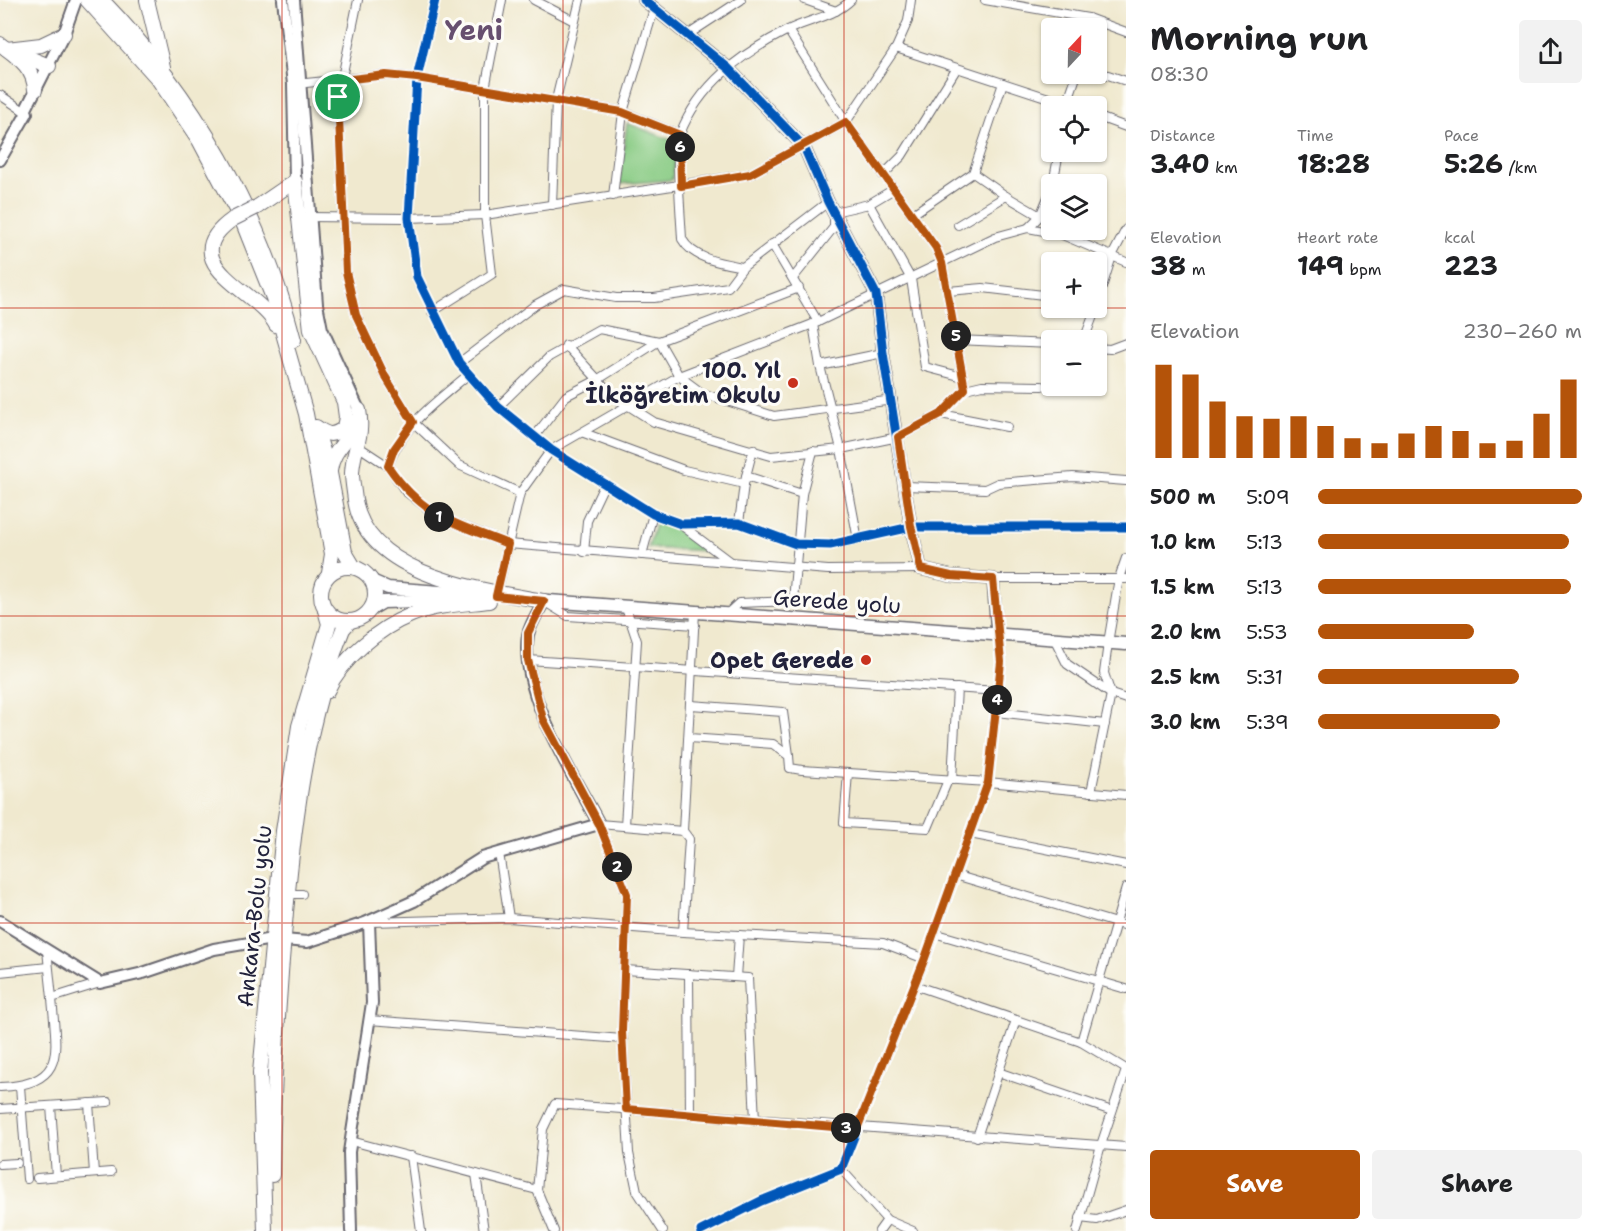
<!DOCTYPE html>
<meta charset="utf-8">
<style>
body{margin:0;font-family:"Shantell Sans",sans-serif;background:#f2f2f2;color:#202124;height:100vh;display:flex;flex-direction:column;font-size:22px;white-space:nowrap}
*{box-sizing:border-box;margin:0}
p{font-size:20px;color:#757577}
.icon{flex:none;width:33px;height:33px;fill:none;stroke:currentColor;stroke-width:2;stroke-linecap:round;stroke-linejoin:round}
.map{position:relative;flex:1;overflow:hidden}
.details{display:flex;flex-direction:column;background:#fff;width:480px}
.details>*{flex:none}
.needle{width:39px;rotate:22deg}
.buttons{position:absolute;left:1041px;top:18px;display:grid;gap:12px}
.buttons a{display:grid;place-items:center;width:66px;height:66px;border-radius:6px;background:#fff;box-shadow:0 2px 4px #0004;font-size:30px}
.pin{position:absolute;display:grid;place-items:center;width:51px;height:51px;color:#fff;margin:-26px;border:3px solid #fff;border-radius:50%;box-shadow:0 2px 6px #0007}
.km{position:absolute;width:30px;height:30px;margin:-15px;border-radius:50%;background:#222;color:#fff;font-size:16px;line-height:30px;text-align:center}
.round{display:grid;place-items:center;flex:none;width:63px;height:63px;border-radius:6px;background:#f2f2f2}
.summary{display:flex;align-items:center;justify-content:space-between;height:102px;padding:0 24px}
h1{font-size:33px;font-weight:700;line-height:45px}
.stats{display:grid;grid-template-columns:repeat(3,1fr);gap:9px;height:102px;padding:6px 24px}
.stats div{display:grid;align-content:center}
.stats b{font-size:26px;font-weight:700}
.stats small{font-size:16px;font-weight:400}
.stats p{font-size:16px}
.chart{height:168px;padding:12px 24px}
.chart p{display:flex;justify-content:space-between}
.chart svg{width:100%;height:108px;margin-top:6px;stroke:#b45309;stroke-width:6}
.button{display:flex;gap:12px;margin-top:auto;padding:12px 24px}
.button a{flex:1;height:69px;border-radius:6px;background:#b45309;color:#fff;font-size:24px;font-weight:700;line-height:69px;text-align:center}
.button a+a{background:#f2f2f2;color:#202124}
ul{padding:0 24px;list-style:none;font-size:20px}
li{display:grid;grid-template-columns:96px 72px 1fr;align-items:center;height:45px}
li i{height:15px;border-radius:8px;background:#b45309}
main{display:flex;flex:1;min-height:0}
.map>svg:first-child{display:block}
.green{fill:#88cb83;stroke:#55765f;stroke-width:1.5}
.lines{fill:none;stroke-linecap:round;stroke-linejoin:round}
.street-casing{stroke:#6a686f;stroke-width:10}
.secondary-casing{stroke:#6a686f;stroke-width:14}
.primary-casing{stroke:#6a686f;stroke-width:15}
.highway-casing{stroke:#6a686f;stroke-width:16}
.street{stroke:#fff;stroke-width:8}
.secondary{stroke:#fff;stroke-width:10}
.primary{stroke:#fff;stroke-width:12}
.highway{stroke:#fff;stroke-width:14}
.highway-bridge-casing{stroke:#6a686f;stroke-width:16;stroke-linecap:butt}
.highway-bridge{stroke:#fff;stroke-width:14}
.cycleway-casing{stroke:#fdfcf7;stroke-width:13}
.cycleway{stroke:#0057b8;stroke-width:9}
.route-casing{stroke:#fff;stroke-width:12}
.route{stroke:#b45309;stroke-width:8}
.grid{fill:none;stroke:#c8321e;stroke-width:1.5;stroke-opacity:0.55}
.poi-dot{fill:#c8321e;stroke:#fdfcf7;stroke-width:2}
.labels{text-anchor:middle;stroke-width:6;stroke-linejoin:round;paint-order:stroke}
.poi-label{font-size:22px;font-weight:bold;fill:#22223b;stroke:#fdfcf7;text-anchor:end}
.street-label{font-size:22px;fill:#22223b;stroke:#fdfcf7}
.district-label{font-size:28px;font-weight:bold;fill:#674f6f;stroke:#fdfcf7}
</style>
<main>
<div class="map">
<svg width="1126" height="1231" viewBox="0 0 1126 1231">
<rect width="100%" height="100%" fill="#fdfcf7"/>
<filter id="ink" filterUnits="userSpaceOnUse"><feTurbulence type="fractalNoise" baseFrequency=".0167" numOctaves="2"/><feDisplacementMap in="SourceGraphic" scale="12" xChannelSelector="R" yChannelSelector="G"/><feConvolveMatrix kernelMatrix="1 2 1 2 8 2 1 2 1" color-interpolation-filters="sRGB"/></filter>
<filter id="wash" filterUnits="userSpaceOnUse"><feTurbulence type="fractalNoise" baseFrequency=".008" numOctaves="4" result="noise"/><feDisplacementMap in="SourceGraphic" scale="24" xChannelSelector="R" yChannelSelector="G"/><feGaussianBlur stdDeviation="1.35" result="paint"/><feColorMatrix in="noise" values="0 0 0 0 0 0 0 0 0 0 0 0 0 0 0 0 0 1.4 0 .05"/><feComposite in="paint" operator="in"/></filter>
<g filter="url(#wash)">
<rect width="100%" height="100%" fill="#f0e9cf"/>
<g class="green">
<path d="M627,123L674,141L677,147L672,180L619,184Z"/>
<path d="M656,521L677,526L706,551L648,548Z"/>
</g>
</g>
<g filter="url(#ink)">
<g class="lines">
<g class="street-casing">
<g id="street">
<path d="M358,0L338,97L346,272L356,315L385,376L413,422L459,465L520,493"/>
<path d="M435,0L417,78L409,218L417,277L459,363L498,407L551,450L653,514L681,524L739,523L796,544L830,545L911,527H1126"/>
<path d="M534,0L574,21"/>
<path d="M805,0L836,11"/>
<path d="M985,0L1088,18L1126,32"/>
<path d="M1086,28L1088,18"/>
<path d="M686,36L741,0"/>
<path d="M896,48L1073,106"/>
<path d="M1096,71L1126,81"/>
<path d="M296,84L386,75L417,78L623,112L680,135"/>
<path d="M0,95L27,113"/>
<path d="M1066,106L1077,74"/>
<path d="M1096,116L1126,127"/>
<path d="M973,173L1006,196L1040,216"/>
<path d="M883,175L902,156L957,68"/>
<path d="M1053,184L1059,152"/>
<path d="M613,196L623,112L654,9"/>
<path d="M869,204L911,279L925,367L963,377"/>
<path d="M552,205L556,100L580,0"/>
<path d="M913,214L973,173L1003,83"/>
<path d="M306,217L409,218L485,215L750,174L846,122L896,48L908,21L911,0"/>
<path d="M958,225L1006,196"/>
<path d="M1028,228L1040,216L1052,188"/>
<path d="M772,244L818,322"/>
<path d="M743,267C721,263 693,259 682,239C681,219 675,147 680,134C699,85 741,54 786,31C807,20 834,17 851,0"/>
<path d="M794,277L834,227V212L869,204L894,189"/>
<path d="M948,291L983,288L1052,296"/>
<path d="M1096,306L1112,256L1126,229"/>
<path d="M432,312L492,274L485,215V89L502,0"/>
<path d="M813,324L820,366L841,449L858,540"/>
<path d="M956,340L1052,344"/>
<path d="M1084,340L1096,308"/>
<path d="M566,345L613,396L654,422L771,456L841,449L898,437L941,414L965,389L942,263L936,248L846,122L788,30"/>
<path d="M1096,348L1110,349L1126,343"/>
<path d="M459,363L535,305L564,289L616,298H654L728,287L743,267L828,202"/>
<path d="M820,366L883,353"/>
<path d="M965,389L982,385L1042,386"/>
<path d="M498,407L549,357L599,329L659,341L679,376L702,393L774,416L893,400"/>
<path d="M941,414L1007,427"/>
<path d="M584,433L684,470L744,484"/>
<path d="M535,436L566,396L597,380L659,341L799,288"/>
<path d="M359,447L388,466L405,491L439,517L508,544L828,570L921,569"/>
<path d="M388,466C402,425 437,401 469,374"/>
<path d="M746,476L802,494"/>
<path d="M905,486L985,489L998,483L1073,477L1126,481"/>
<path d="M739,523L744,484L753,449"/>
<path d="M681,525L729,561"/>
<path d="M584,552L587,521L605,483"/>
<path d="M642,555L653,514"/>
<path d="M993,579H1126"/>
<path d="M497,593L520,493L551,450L679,376L818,322L995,237L1028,228L1060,234L1126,262"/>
<path d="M545,602L568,616L695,625"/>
<path d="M727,614L739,603L793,601L802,494L813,451"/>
<path d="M1054,638L1067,664L1111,694L1126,699"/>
<path d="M528,660L998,691"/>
<path d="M691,705L783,712L789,755"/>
<path d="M996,712L1105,724"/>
<path d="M689,738L773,744L789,756L790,768L802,770L988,782L1126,795"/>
<path d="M848,773L844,823L928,828L948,780"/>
<path d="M952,780L957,688"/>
<path d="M1091,792L1111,694L1104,673L1108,643L1119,578L1126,558"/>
<path d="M625,825L637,641L626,608"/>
<path d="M970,834L1126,865"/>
<path d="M499,853L509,918"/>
<path d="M955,875L1126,926"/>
<path d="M288,894H302"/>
<path d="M372,922L509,918L683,932L883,943L925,959"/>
<path d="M683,932L689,839L683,831L695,612"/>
<path d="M934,933L1126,989"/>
<path d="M47,950L52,998"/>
<path d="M625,970L748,978L755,1120"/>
<path d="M0,972L48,967"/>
<path d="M689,974L690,1115"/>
<path d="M736,977L739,935"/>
<path d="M914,985L1081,1042L1126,1069"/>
<path d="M369,1020L623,1039"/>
<path d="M1081,1042L1126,888"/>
<path d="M998,1072L1112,1111"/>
<path d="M20,1086L27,1179"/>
<path d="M0,1087C68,1084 56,1051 52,998L100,983"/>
<path d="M89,1103L94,1173"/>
<path d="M51,1106L56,1176"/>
<path d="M0,1109L108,1102"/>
<path d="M977,1137L1016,1020"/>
<path d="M351,1141L537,1190"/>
<path d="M411,1156L421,1231"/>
<path d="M0,1164L17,1163"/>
<path d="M841,1169L887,1220L913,1231"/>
<path d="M476,1174L484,1231"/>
<path d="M37,1178L111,1172"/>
<path d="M1080,1218L1097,1220L1126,1210"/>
<path d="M554,1231L537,1190L543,1129L555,1104L1126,1147"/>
<path d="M663,1231L637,1191L629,1153L622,1031L627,894L599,824L683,831"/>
<path d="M701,1231L761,1201L841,1169L925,959L988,782L1001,662L997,634"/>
<path d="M879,1231L887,1220"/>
<path d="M1077,1231L1101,1145L1126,1070"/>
</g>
</g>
<g class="secondary-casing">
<g id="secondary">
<path d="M283,0L293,84L295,181"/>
<path d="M294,0L317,304L322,329L359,410"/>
<path d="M644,0L728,68L804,147L828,202L876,294L883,353L911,527L921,569L951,576L993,579L997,634"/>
<path d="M25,111L64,34L76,0"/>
<path d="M0,160L27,113"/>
<path d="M0,921L100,983L143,973L214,949L272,939L307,942L365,923L414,901L482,858L599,824C573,774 519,693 528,635C530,624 539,611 544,601"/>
<path d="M351,1231L349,1152L372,1003L369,922"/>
</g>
</g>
<g class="primary-casing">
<g id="primary">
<path d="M372,581L388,588L491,596"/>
<path d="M535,600L1126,644"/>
<path d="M371,609L383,602L453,600"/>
</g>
</g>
<g class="highway-casing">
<g id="highway">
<path d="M87,0L158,79L199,140L243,223L273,298L306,414L332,554L329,573"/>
<path d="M102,0C194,95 261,212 294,340"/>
<path d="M147,0L163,67"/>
<path d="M0,44C17,57 34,67 35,90"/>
<path d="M7,49L41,45L64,34"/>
<path d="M17,53L49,66"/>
<path d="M257,207L295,181L311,330L344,402L346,417L344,428C332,437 327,435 316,427"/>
<path d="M233,219C170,263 258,290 276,325"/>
<path d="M359,410C364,438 353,448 352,473C352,481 354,491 355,500C367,577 484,590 544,601"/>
<path d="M317,432L330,473L345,552L354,567"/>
<path d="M330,471C333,447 349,443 356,421"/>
<circle cx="348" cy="594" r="27"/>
<path d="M327,691C341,659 379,628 411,615C435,605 464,604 489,601"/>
<path d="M272,1175C273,1087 278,1000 286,912C295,815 307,720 343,629L349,622"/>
<path d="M265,1231L260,1073L283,831L299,726L329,624L325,610"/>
</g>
</g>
<use href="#street" class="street"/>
<use href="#secondary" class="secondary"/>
<use href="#primary" class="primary"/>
<use href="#highway" class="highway"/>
<g class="highway-bridge-casing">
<path id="highway-bridge" d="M233,219L257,207"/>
</g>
<use href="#highway-bridge" class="highway-bridge"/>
<g class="cycleway-casing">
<g id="cycleway">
<path d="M435,0L417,78L409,218L417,277L459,363L498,407L551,450L653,514L681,524L739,523L796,544L830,545L911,527H1126"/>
<path d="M644,0L728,68L804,147L828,202L876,294L883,353L911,527L921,569L951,576L993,579L1001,662L988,782L925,959L841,1169L761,1201L701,1231"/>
</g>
</g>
<use href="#cycleway" class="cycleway"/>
</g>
</g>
<g class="lines" filter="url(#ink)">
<g class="route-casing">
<path id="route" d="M386,75L417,78L622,112L680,135L681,186L750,174L846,122L936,248L942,263L965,389L941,414L898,437L911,526L921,569L951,576L993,579L1001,662L988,782L925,958L857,1129L626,1109L622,1031L627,894L599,824L543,719L528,660V633L544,601L496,596L508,544C454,523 422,516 388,466L394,449L413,422L385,376L356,315L346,272L338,97L343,80Z"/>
</g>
<use href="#route" class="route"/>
</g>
<path class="grid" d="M282,0V1231M563,0V1231M844,0V1231M0,308H1126M0,616H1126M0,923H1126"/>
<g class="poi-dot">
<circle cx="793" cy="383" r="6"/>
<circle cx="866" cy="660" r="6"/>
</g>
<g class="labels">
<g class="poi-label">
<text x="781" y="378">100. Yıl<tspan x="781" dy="25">İlköğretim Okulu</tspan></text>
<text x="854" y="668">Opet Gerede</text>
</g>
<g class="street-label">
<text transform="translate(837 601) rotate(4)" y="8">Gerede yolu</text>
<text transform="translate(254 916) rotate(-84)" y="8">Ankara-Bolu yolu</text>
</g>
<g class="district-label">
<text x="474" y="40">Yeni</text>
</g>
</g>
</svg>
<div class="buttons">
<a><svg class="needle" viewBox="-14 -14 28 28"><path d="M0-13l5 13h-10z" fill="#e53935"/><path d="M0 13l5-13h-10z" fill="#757577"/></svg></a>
<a><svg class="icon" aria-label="locate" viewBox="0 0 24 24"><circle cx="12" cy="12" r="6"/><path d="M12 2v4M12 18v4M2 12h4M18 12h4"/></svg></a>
<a><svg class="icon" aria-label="layers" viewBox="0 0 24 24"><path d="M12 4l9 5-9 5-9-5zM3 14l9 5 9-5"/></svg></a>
<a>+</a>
<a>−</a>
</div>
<div class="pin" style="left:338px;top:97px;background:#1e9e55"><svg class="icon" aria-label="arrive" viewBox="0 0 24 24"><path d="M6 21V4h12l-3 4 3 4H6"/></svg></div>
<b class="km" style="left:439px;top:517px">1</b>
<b class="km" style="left:617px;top:867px">2</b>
<b class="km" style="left:846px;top:1128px">3</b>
<b class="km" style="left:997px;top:700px">4</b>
<b class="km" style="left:956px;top:336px">5</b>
<b class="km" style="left:680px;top:147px">6</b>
</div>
<section class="details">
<div class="summary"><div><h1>Morning run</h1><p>08:30</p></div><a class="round"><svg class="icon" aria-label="share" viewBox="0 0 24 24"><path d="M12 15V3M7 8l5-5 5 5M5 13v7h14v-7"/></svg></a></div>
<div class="stats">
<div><p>Distance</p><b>3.40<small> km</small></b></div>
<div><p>Time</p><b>18:28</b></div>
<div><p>Pace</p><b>5:26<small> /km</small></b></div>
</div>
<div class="stats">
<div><p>Elevation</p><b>38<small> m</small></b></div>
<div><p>Heart rate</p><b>149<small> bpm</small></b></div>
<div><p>kcal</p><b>223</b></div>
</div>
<div class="chart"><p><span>Elevation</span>230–260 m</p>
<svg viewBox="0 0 160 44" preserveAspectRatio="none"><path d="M5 44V6M15 44V10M25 44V21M35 44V27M45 44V28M55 44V27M65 44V31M75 44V36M85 44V38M95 44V34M105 44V31M115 44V33M125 44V38M135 44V37M145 44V26M155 44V12"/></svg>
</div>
<ul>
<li><b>500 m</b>5:09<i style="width:100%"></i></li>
<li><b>1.0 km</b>5:13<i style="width:95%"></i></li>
<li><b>1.5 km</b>5:13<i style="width:96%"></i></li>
<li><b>2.0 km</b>5:53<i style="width:59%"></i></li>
<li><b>2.5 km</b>5:31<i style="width:76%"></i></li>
<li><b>3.0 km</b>5:39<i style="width:69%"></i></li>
</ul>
<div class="button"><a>Save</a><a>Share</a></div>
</section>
</main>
